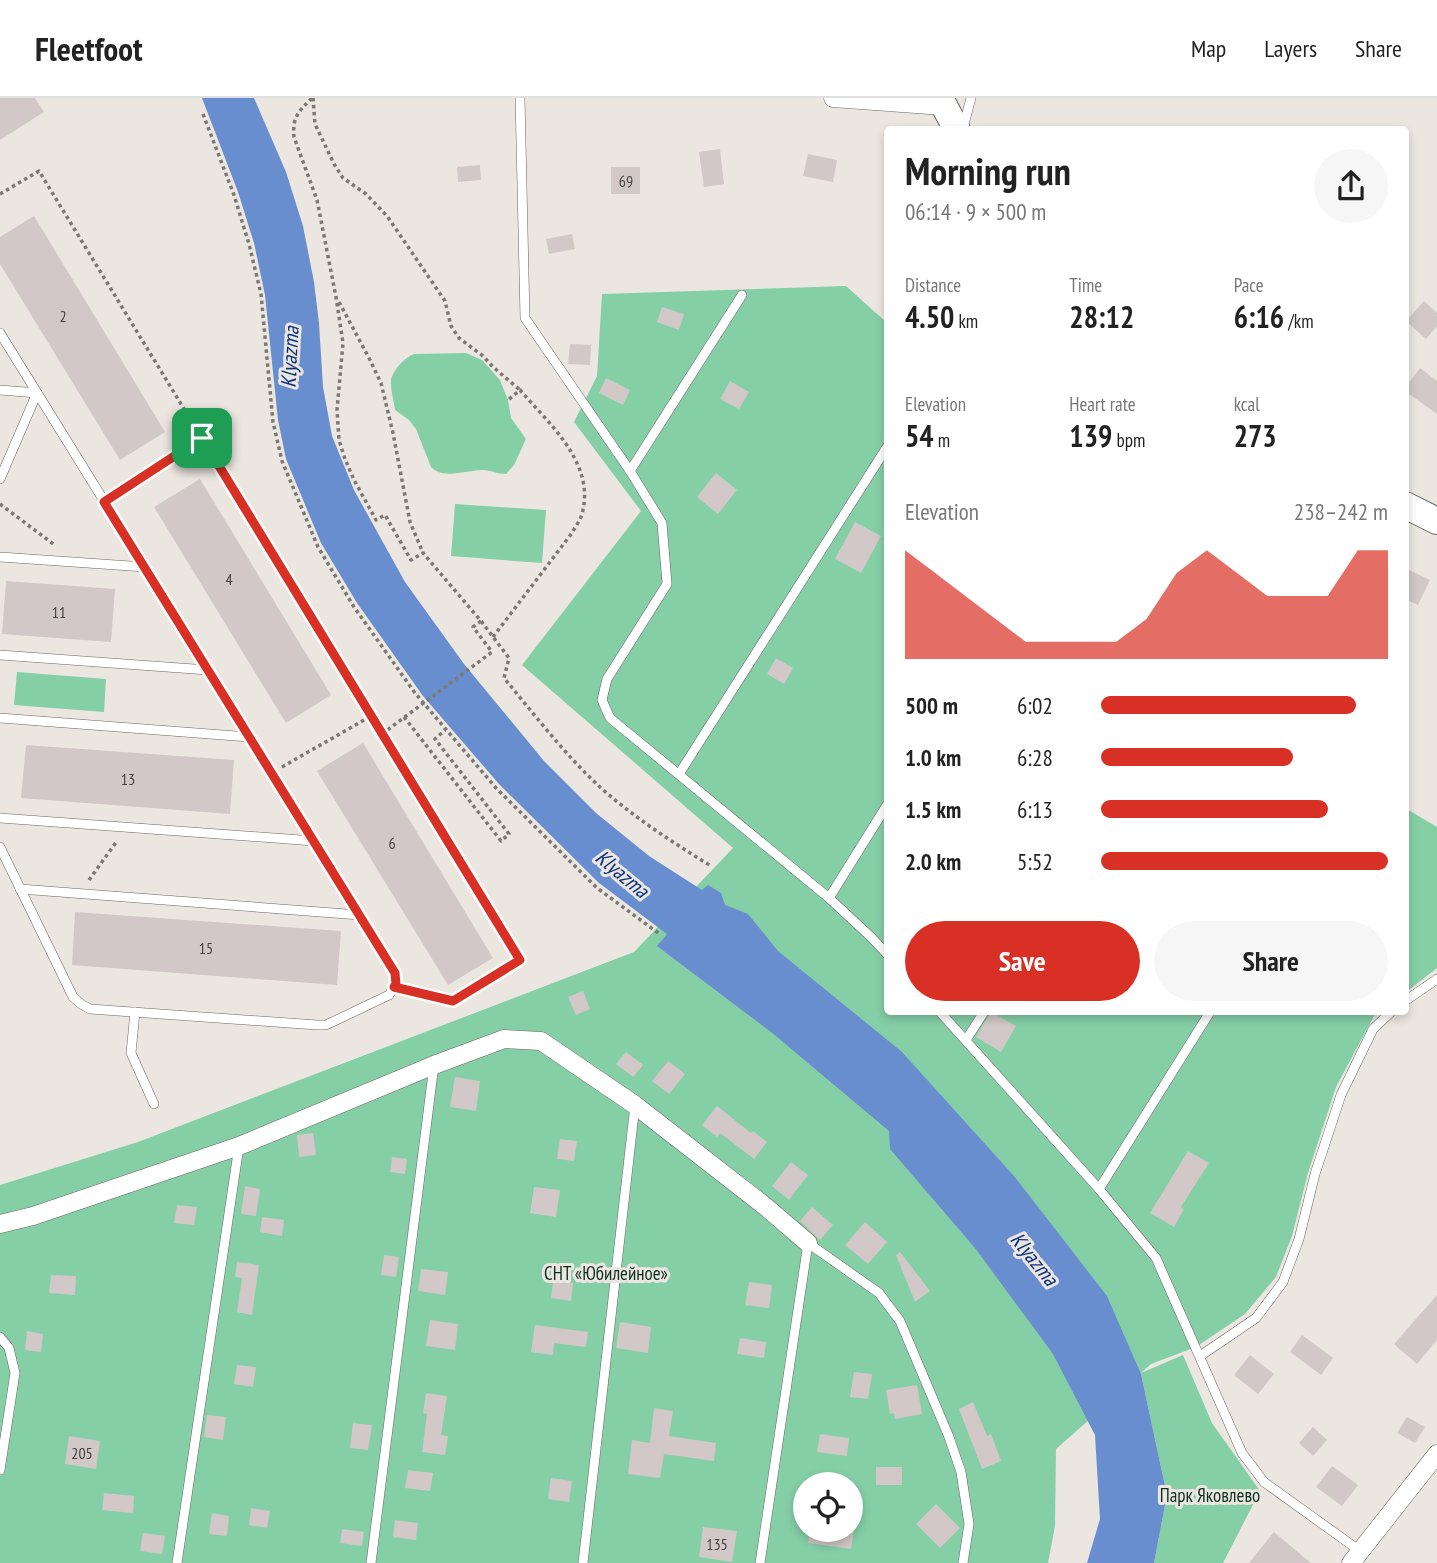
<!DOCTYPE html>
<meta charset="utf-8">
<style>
body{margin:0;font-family:"PT Sans Narrow",sans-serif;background:#f6f6f6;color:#222;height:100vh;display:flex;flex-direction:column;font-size:26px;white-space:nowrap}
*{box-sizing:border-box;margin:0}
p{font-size:23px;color:#767676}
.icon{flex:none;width:38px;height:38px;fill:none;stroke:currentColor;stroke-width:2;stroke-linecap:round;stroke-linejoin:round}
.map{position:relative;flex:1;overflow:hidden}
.details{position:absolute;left:884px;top:28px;width:525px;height:889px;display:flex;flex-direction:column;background:#fff;border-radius:7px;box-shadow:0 4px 10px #0003}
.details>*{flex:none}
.fabs{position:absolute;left:793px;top:1374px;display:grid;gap:14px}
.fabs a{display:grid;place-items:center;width:70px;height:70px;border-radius:50%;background:#fff;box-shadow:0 4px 10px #0003;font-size:35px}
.pin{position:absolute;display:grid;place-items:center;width:60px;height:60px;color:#fff;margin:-30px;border-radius:14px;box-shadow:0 4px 10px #0006}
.round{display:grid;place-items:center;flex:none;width:74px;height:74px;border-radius:37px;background:#f6f6f6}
.headline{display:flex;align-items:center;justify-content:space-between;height:119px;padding:0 21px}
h1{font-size:38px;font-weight:600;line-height:52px}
.stats{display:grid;grid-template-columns:repeat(3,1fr);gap:10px;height:119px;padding:7px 21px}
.stats div{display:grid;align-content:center}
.stats b{font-size:30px;font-weight:600}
.stats small{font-size:19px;font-weight:400}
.stats p{font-size:19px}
.chart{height:196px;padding:14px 21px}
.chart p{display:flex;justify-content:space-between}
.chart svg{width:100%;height:126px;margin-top:7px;fill:#d93025;opacity:.7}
.action{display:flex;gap:14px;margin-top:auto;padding:14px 21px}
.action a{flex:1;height:80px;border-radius:42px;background:#d93025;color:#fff;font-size:28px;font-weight:600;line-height:80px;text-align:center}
.action a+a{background:#f6f6f6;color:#222}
ul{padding:0 21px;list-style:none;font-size:23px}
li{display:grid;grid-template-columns:112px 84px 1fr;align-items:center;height:52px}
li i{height:18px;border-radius:9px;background:#d93025}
header{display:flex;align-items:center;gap:42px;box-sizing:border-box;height:98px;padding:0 35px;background:#fff;border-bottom:2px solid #e0e0e0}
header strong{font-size:33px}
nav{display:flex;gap:38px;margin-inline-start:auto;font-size:24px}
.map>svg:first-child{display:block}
.green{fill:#85cfa7;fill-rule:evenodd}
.water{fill:#688ecf}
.building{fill:#d1c8c7}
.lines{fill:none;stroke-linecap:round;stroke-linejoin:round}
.lane-casing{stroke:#6b6561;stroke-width:10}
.street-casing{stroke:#6b6561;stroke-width:19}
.secondary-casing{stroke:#6b6561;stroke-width:28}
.path{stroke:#7c7975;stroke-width:3.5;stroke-dasharray:3.5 3.5;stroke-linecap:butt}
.lane{stroke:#fff;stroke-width:9}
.street{stroke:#fff;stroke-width:18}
.secondary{stroke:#fff;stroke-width:26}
.path-bridge{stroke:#7c7975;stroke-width:3.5;stroke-dasharray:3.5 3.5;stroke-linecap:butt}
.route-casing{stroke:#fff;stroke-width:14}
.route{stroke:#d93025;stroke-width:9}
.labels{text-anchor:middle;stroke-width:6;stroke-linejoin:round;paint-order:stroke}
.number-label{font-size:16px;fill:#464241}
.park-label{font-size:19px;fill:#0a311f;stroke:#ece6e1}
.water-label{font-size:21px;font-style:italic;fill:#07327e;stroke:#ece6e1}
</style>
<header>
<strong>Fleetfoot</strong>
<nav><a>Map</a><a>Layers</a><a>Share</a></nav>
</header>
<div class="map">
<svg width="1437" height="1465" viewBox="0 0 1437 1465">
<rect width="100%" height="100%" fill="#ece6e1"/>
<g class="green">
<path d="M846,188L887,225V914H1380L1374,918L1336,989L1308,1075L1292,1138L1276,1179L1245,1216L1196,1249L1151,1266L1141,1275L1183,1257L1212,1325L1260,1393L1223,1465H1154L1167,1397L1141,1276L1056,1351L1055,1428L1048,1465H0V1087L138,1044L634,854L733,750L522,567L641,413L574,324L597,278L602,196ZM805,1386H850V1432H805Z"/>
<path d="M466,255L482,262L500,282L508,302L511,320L526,341L514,367L506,376C497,376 491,372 483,372C467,372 443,382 431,369L416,331L409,322L395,312C394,303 390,290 391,282C393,272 405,259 414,256Z"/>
<path d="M455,406L546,412L542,465L451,458Z"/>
<path d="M17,574L106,581L104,614L14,607Z"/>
<path d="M1405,710L1437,729V870L1405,895Z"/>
</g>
<path class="water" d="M202,0H254L286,74L303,128L314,184L319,225L323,289L332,338L354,392L405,484L464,566L544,663L596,715L649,758L702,792L708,787L721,795L725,807L748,816L778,853L902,954L1014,1078L1107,1198L1141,1276L1167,1397L1154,1465H1087L1100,1421L1095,1337L1053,1256L975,1150L890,1051L889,1033L771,934L657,848L667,836L599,785L499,686L423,598L357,505L321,445L286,361L278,322L265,197L254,145L238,94Z"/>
<g class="building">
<path d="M0,0H35L44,14L0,42Z"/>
<path d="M720,51L724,86L704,89L699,54Z"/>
<path d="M808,56L837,62L833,84L803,78Z"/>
<path d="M480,67L481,82L458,84L457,69Z"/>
<rect x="611" y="69" width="29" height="27"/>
<path d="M34,118L165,334L120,362L0,166V139Z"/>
<path d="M572,136L575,151L549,156L546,141Z"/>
<path d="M1424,203L1437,215V228L1426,241L1406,223Z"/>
<path d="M662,209L684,216L679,232L657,224Z"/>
<path d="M570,246L591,247L590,267L568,266Z"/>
<path d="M1420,270L1437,283V316L1405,293V290Z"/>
<path d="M606,280L630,292L623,307L599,295Z"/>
<path d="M730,283L749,294L739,311L720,301Z"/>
<path d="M716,375L737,392L718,416L697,399Z"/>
<path d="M200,381L331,597L286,625L154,409Z"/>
<path d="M855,424L881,438L861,475L835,461Z"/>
<path d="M1405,470L1430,482L1418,507L1405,501Z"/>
<path d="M6,483L115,491L111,544L2,536Z"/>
<path d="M776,560L793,570L784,586L767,576Z"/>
<path d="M363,645L493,860L448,887L317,673Z"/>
<path d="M26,647L234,662L230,716L21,700Z"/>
<path d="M75,814L341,833L337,887L72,867Z"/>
<path d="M583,893L590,911L576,917L568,899Z"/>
<path d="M991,914L1016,928L1001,954L976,939Z"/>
<path d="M626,954L643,967L633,979L616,966Z"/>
<path d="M668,963L685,976L669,996L652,983Z"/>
<path d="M455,979L480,983L476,1013L450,1009Z"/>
<path d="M717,1008L751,1035L753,1033L767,1044L754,1061L720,1035L717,1039L702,1027Z"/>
<path d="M313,1035L316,1057L299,1059L297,1037Z"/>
<path d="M560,1041L577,1043L574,1063L557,1061Z"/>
<path d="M1188,1053L1209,1065L1181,1109L1184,1111L1174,1129L1150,1115Z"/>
<path d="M392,1059L407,1061L405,1076L390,1074Z"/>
<path d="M791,1064L808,1077L789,1102L772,1088Z"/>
<path d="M245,1088L260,1091L256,1118L241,1116Z"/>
<path d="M534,1089L560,1092L556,1119L530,1115Z"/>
<path d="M177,1107L197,1109L194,1127L174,1125Z"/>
<path d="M812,1109L833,1127L820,1142L800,1123Z"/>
<path d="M262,1119L284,1122L282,1138L260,1134Z"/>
<path d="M865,1124L887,1144L868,1166L845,1147Z"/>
<path d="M900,1154L930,1193L915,1204L896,1157Z"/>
<path d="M384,1157L399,1159L396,1179L381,1177Z"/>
<path d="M237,1164L259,1167L252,1217L237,1214L242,1180L235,1179Z"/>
<path d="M421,1171L448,1174L445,1197L418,1193Z"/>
<path d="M51,1177L76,1178L75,1197L49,1195Z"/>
<path d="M553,1183L573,1185L571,1203L551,1200Z"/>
<path d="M749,1184L772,1187L769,1210L745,1207Z"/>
<path d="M1437,1197V1242L1417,1266L1394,1246Z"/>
<path d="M430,1222L458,1226L455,1252L426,1248Z"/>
<path d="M620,1224L651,1229L648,1255L616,1250Z"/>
<path d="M535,1227L588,1234L586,1249L554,1245L553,1257L531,1254Z"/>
<path d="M27,1233L43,1236L41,1254L25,1252Z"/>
<path d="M1302,1237L1333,1260L1321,1277L1290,1254Z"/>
<path d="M740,1240L766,1244L764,1260L737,1256Z"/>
<path d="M1250,1257L1274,1276L1258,1296L1234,1277Z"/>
<path d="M237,1267L256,1269L253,1289L234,1286Z"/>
<path d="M854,1274L872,1276L868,1301L850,1299Z"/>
<path d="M917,1287L922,1316L895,1321L894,1315L890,1316L886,1292Z"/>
<path d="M426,1295L447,1298L441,1337L448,1338L445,1357L422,1354L427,1316L423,1315Z"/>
<path d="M973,1304L987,1338L991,1336L1001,1363L982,1371L959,1311Z"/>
<path d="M654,1310L673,1313L669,1338L716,1345L714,1363L664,1356L660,1380L628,1376L632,1342L650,1345Z"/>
<path d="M207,1317L226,1319L223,1342L204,1339Z"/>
<path d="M1407,1319L1425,1329L1415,1345L1397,1335Z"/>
<path d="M353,1325L372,1327L368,1352L350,1350Z"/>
<path d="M1313,1329L1327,1342L1313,1358L1299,1345Z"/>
<path d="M820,1336L849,1340L847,1358L817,1354Z"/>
<path d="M69,1338L100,1343L96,1371L65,1366Z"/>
<path d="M1332,1368L1358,1387L1342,1408L1316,1389Z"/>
<rect x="876" y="1369" width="26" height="18"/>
<path d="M408,1372L433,1375L430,1393L405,1390Z"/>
<path d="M551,1380L572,1383L569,1404L548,1401Z"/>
<path d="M104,1395L134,1398L133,1415L102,1412Z"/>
<path d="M936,1406L960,1430L940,1450L916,1426Z"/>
<path d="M251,1410L270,1413L267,1430L249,1427Z"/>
<path d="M212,1415L229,1418L227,1438L209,1436Z"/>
<path d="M395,1422L418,1425L416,1442L393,1439Z"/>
<path d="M703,1429L737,1433L732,1464L699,1459Z"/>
<path d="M342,1431L364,1434L362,1448L340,1445Z"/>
<path d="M810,1432H854L851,1451L808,1445Z"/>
<path d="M1274,1434L1311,1465H1249Z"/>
<path d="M143,1435L165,1438L162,1456L140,1453Z"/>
</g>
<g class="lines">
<g class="lane-casing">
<g id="lane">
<path d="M520,0L525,220L630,373L662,425L667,486L607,581L602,602L610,620L829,800L871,839L887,856"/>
<path d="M963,30L971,0"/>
<path d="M0,235L145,469"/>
<path d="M0,292L37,295L0,381"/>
<path d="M630,373L742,197"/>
<path d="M0,459L145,469L395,875L396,886L389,897L326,927H317L90,911L81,906L73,899L0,749"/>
<path d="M0,557L208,572"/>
<path d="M0,620L249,639"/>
<path d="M679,676L887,349"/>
<path d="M0,720L314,743"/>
<path d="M20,791L360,817"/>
<path d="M829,800L887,707"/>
<path d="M1405,903L1437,881"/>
<path d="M135,914L131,955L154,1006"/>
<path d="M940,914L1099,1091L1156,1160L1242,1355L1264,1384L1360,1453"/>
<path d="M966,942L984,914"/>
<path d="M1099,1091L1210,914"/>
<path d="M0,1239L9,1250L15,1275L0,1372"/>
<path d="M1200,1258L1256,1220L1283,1184L1299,1141L1315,1076L1341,997L1373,931L1391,914"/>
<path d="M177,1465L239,1048"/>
<path d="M371,1465L434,967"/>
<path d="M583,1465L635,1007"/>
<path d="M760,1465L808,1145L879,1195L900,1223L949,1339L961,1374L969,1426L963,1465"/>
</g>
</g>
<g class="street-casing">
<g id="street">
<path d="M833,0L943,8"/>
<path d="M0,1126L33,1118L239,1048L434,967L504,941L541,943L635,1007L766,1109L808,1145"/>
<path d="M1351,1465L1437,1356"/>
</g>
</g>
<g class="secondary-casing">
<g id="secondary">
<path d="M940,0L957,32"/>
<path d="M1405,407L1437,423"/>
</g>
</g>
<g class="path">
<path d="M312,0C299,13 292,19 294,39L317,102L336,199L343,245L337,312L339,342L345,361L354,382L376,422L385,417L411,462L423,455L481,523L509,560L504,580C534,616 566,658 601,690C635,720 672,744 711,768"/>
<path d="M313,0L315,26L334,66L343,80L366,96L387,118L445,203L451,228L459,240L483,258L493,269L520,292"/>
<path d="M203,16L234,97L249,146L261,196L273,324L282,363L318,449L354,509L415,595L496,690L597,790L661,837"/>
<path d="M0,96L39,73L520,862L453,903L406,892"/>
<path d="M339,204L369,260L381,285L393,335L410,424L423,455"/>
<path d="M115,397L202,340"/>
<path d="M0,406L56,448"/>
<path d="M481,523L473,529L492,554"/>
<path d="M493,539L572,435C575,429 580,423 582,416C596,365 549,326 520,292L508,302"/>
<path d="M404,619L501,743L509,736L435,641L445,632"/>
<path d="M282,669L371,618"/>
<path d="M89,782L117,743"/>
</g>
<use href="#lane" class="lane"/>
<use href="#street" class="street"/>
<use href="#secondary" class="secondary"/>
<path class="path-bridge" d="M382,636L492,554"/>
</g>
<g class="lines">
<g class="route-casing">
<path id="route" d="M202,340L520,862L453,903L394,889L396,886L395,875L104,404Z"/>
</g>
<use href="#route" class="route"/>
</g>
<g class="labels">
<g class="number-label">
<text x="626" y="89">69</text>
<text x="63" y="224">2</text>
<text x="229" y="487">4</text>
<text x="59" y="520">11</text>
<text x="128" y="687">13</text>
<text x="392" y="751">6</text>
<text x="206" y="856">15</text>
<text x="82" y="1361">205</text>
<text x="717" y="1452">135</text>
</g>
<g class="park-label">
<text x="606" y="1182">СНТ «Юбилейное»</text>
<text x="1210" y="1404">Парк Яковлево</text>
</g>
<g class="water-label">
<text transform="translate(290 259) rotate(-87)" y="7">Klyazma</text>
<text transform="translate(622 776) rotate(40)" y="7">Klyazma</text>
<text transform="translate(1034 1161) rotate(51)" y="7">Klyazma</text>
</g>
</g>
</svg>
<div class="fabs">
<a><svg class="icon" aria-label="locate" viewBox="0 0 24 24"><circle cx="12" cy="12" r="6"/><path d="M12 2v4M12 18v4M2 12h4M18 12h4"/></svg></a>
</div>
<div class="pin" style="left:202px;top:340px;background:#1e9e55"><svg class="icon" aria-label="arrive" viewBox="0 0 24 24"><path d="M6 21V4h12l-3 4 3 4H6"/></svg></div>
<section class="details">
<div class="headline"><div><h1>Morning run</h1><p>06:14 · 9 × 500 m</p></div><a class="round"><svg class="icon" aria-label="share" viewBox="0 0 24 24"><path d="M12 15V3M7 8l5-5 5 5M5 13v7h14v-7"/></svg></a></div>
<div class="stats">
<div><p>Distance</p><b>4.50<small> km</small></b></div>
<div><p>Time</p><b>28:12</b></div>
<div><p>Pace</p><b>6:16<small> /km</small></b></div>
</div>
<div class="stats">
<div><p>Elevation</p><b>54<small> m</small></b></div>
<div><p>Heart rate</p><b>139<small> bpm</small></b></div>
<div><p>kcal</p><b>273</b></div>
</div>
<div class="chart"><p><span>Elevation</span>238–242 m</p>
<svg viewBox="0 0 160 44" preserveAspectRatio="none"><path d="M0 44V6L10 14L20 22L30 30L40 38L50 38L60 38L70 38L80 30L90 14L100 6L110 14L120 22L130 22L140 22L150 6L160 6V44z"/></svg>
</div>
<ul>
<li><b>500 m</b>6:02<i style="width:89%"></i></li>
<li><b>1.0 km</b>6:28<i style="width:67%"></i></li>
<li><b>1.5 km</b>6:13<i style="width:79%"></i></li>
<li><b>2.0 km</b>5:52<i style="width:100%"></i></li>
</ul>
<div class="action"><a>Save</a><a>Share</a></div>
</section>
</div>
